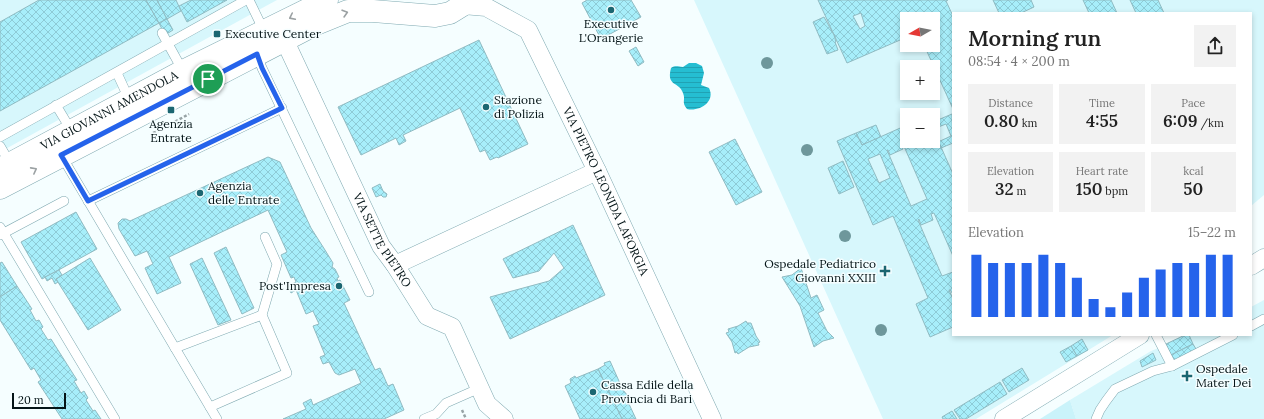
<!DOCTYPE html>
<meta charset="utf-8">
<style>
body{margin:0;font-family:Lora,serif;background:#f2f2f2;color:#222;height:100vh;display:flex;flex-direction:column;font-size:15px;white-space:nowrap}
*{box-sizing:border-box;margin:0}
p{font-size:13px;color:#767676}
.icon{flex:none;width:22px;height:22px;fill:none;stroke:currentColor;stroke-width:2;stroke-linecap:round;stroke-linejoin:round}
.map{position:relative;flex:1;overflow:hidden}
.drawer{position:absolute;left:952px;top:12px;width:300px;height:324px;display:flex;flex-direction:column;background:#fff;border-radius:0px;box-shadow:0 2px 6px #0003}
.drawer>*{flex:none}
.needle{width:26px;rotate:261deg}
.buttons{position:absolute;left:900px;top:12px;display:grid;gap:8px}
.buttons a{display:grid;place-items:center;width:40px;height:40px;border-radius:0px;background:#fff;box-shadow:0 2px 6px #0003;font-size:20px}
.scale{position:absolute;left:12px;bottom:10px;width:54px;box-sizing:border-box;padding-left:4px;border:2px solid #051518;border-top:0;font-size:11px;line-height:14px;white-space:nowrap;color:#051518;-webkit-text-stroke:3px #f5feff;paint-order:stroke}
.pin{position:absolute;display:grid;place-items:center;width:34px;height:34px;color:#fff;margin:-17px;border:2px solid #fff;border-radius:50%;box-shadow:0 1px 4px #0007}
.round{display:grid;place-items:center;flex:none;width:42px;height:42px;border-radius:0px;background:#f2f2f2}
.overview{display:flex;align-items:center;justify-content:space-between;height:68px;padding:0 16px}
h1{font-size:22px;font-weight:600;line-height:30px}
.metrics{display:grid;grid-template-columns:repeat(3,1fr);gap:6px;height:68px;padding:4px 16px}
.metrics div{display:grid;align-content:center;border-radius:0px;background:#f2f2f2;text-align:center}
.metrics b{font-size:17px;font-weight:600}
.metrics small{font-size:11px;font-weight:400}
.metrics p{font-size:11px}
.chart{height:112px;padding:8px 16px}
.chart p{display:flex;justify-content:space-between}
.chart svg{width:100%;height:72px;margin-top:4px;stroke:#2563eb;stroke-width:6}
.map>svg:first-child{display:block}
.built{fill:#d7f7fc;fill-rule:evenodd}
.grass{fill:#caf3fa}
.water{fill:url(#water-rules)}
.building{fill:url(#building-cross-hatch);stroke:#90bbc2;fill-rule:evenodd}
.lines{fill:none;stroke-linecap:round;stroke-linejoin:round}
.lane-casing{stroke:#7fa9b1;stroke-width:10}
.street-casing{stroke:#7fa9b1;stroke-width:19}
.secondary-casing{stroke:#7fa9b1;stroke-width:23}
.path{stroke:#97a3a5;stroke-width:2.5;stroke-dasharray:3 2;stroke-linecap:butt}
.lane{stroke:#fff;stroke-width:9}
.street{stroke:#fff;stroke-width:18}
.secondary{stroke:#fff;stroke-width:22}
.tree{fill:#6e979b}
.oneway{stroke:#9ba1a3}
.route-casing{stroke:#fff;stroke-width:8}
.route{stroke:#2563eb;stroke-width:5}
.poi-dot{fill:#1b6671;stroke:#f5feff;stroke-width:1.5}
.labels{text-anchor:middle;stroke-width:3;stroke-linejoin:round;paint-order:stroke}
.poi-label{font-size:12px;fill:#051518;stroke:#f5feff;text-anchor:start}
.street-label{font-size:12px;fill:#051518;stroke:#f5feff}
</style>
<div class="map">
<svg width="1264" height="419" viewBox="0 0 1264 419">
<defs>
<pattern id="water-rules" width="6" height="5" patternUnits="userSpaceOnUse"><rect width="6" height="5" fill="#25bed2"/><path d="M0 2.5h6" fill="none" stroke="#20a2b4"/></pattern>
<pattern id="building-cross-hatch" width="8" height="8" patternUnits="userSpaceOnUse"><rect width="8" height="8" fill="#a7eefa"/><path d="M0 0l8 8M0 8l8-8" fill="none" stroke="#8ecbd6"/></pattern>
</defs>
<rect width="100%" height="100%" fill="#f5feff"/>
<g class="built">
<path d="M0,0H277L0,152Z"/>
<path d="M694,0H1264V195L1251,206V13H953V335H1113L976,419H883ZM907,19H933V45H907ZM907,67H933V93H907ZM907,115H933V141H907Z"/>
<path d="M1264,300V419H1076L1070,400L1151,351L1191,335H1251V307Z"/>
</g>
<path class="grass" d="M1070,400L1076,419H1040Z"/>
<path class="water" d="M689,63H696L702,66L704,73L701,85L709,88C716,102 699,112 687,109C681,102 686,100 683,93C679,81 666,87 671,68C676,65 678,67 683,67Z"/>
<g class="building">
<path d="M39,0H146L159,23L0,111V22Z"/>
<path d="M146,0H157L167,19L159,23Z"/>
<path d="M157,0H176L181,11L167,19Z"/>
<path d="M191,0H227L187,22L179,6Z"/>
<path d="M587,0H631L641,17L601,39L582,3Z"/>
<path d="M818,0H948L946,1L953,16V109L924,45H933V19H907V37L847,63ZM861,13L865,26L860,29L853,16Z"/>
<path d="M993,0H1031L1034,7L1021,13H999Z"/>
<path d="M1083,0H1111L1117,13H1089Z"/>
<path d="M1130,0H1158L1164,13H1136Z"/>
<path d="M824,17L834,35L836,42H835L838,50L827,54L813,22Z"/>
<path d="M167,19L173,30L165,35L159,23Z"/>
<path d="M479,40L528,144L498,158L497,157L490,160L485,150L480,152L460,108L403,135L406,141L399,145L396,138L361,155L338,107Z"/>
<path d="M636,47L644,62L638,66L629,51Z"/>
<path d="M952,114L953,143L941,148L938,142L951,136L946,124L933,129V122Z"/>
<path d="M876,125L881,137L862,145L856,133Z"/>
<path d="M907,125V141H933V129L953,174V256L934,213L931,214L933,220L921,225L919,219L918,220L942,276L953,272V294L950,290H949L953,299V327L930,337L916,304L928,298L893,216L873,225L837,141L856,133L862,145ZM903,144L927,199L911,206L887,150H888L890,155L903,149L901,145ZM880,154L890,178L879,183L868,159Z"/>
<path d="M735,139L762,192L736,205L709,152Z"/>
<path d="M268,157L280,162L311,228L325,250L333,263L332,267L335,269L339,277L337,278L338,281L340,280L350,300L344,303L375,370L380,368L388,386L393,384L404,410L384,419H283L306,409L303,403L311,399L313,405L361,383L355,369L339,375L335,373L329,362L323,364L320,357L325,355L313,326L319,324L313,311L306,314L296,290L291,293L288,286L296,282L294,277L291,278L281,255L287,252L268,210L169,257L181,283L157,294L145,268L153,264L147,251L135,256L119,229L118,223L122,219H126L130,221Z"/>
<path d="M843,161L854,187L839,194L828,168Z"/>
<path d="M380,184L383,191L387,194L386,197H383L381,195L376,197L372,188Z"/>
<path d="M76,212L97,249L42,279L21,242Z"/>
<path d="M573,225L605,295L510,339L490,297L549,281L564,268L554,253L539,271L513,278L503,259Z"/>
<path d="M226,247L254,308L242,314L214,253Z"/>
<path d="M90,258L121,310L88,330L56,279Z"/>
<path d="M202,258L231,320L218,325L190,264Z"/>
<path d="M2,262L17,286L0,297V263Z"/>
<path d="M801,268L811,298L817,295L824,310L818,313L827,331L834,338L823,341L814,347L800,306L782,277L792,275Z"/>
<path d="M59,270L62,275L56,279L58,282L55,284L52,278L47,281L45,277Z"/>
<path d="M17,286L32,309L30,310L36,321L39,320L43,327L41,329L48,340L51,339L77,380L74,381L81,393L84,391L88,398L86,400L93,411L95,410L101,419H62L38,382L41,380L34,368L31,370L0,320V297Z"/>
<path d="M746,321L747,323H751L756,336L760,342L758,343L759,345L749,347L738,354L737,352L735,353L732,342L726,333L729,332L728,329L738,326Z"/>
<path d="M1185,335H1189L1193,344L1171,355L1166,344Z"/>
<path d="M1082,339L1088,350L1077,356L1071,346Z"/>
<path d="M1193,344L1196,349L1173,361L1171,355Z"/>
<path d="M1071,346L1077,356L1066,362L1060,352Z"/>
<path d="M1153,353L1156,360L1142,367L1140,361Z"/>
<path d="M610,361L623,390L628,396L629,404L636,419H622L598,369L605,365L604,363Z"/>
<path d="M1022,368L1029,380L1009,392L1002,380Z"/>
<path d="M598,369L622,419H580L565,386L571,383L570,379L575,376L576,378Z"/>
<path d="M1000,382L1007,394L966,419H960L954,410Z"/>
<path d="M952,411L957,419H943L942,417Z"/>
</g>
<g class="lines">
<g class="lane-casing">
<g id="lane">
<path d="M249,0L264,31"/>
<path d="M162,33L183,71"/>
<path d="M257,55L262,68L369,292"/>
<path d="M117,73L129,99"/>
<path d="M56,105L71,130"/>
<path d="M0,137L246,0"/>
<path d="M0,146L10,163"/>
<path d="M61,155L217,419"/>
<path d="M88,201L282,108"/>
<path d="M0,227L115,419"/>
<path d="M0,235L64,201"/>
<path d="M1251,326L1264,319"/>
<path d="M1156,335L1172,366"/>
<path d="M175,348L262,315"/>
<path d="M210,407L287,373L262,315L277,264L265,237"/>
<path d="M424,419L436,414L446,403L480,388"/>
<path d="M1096,419L1100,410L1106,401L1115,389L1153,371L1172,366L1233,335"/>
</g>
</g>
<g class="street-casing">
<g id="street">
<path id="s1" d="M463,5L486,7L528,30L597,171L712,419"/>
<path id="s2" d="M284,39L381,246L395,265L427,316L452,327L487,404L504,419"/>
<path d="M395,265L597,171"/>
<path d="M1251,266L1264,258"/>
<path d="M1004,419L1140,335"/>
</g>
</g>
<g class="secondary-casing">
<g id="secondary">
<path id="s3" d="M0,169L183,71L327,0"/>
<path d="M0,188L316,24L348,11H373L435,16L450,13L463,5L466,0"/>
</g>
</g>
<g class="path">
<path d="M153,133L158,131L189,114"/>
<path d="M462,410L466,419"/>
</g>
<use href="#lane" class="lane"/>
<use href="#street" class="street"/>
<use href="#secondary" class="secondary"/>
</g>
<g class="tree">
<circle cx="767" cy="63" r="6"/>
<circle cx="807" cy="150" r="6"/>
<circle cx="845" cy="236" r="6"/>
<circle cx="881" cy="330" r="6"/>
</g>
<defs><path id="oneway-chevron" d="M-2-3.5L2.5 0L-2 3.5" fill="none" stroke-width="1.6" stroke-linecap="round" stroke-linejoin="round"/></defs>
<g class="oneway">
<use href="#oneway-chevron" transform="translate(345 13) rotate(-16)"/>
<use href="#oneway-chevron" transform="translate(292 17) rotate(154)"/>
<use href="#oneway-chevron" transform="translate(34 170) rotate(-28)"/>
</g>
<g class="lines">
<g class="route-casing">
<path id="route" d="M257,54L262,68L282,108L88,201L61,155Z"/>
</g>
<use href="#route" class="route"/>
</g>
<g class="poi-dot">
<circle cx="611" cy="10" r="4"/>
<rect x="213" y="30" width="8" height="8" rx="2"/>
<circle cx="486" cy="107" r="4"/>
<rect x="167" y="106" width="8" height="8" rx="2"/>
<circle cx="200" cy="193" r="4"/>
<path d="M883 265h4v4h4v4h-4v4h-4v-4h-4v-4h4z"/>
<circle cx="339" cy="286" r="4"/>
<path d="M1185 370h4v4h4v4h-4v4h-4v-4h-4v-4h4z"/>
<circle cx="593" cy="392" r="4"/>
</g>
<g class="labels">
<g class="poi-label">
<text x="611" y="28" text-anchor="middle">Executive<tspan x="611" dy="14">L'Orangerie</tspan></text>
<text x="225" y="38">Executive Center</text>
<text x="494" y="104">Stazione<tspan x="494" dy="14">di Polizia</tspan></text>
<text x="171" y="128" text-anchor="middle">Agenzia<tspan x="171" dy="14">Entrate</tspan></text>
<text x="208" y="190">Agenzia<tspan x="208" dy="14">delle Entrate</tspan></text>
<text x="876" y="268" text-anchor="end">Ospedale Pediatrico<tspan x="876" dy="14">Giovanni XXIII</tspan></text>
<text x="331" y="290" text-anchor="end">Post'Impresa</text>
<text x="1196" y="373">Ospedale<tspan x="1196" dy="14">Mater Dei</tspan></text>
<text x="601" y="389">Cassa Edile della<tspan x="601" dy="14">Provincia di Bari</tspan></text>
</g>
<g class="street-label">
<text dy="4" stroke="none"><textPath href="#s3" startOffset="124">VIA GIOVANNI AMENDOLA</textPath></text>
<text dy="4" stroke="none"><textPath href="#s1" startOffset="250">VIA PIETRO LEONIDA LAFORGIA</textPath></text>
<text dy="4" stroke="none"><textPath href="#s2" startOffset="224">VIA SETTE PIETRO</textPath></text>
</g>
</g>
</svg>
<div class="buttons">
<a><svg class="needle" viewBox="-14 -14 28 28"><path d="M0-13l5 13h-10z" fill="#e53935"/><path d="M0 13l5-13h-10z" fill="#767676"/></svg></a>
<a>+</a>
<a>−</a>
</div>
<div class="scale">20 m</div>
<div class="pin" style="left:208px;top:79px;background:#1e9e55"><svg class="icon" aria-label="arrive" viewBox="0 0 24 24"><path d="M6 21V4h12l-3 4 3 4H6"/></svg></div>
<section class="drawer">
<div class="overview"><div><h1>Morning run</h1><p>08:54 · 4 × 200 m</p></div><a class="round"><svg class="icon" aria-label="share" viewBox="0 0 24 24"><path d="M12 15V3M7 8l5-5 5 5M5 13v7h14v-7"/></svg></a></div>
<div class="metrics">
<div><p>Distance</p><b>0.80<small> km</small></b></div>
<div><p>Time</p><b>4:55</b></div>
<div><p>Pace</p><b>6:09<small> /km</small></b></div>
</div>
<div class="metrics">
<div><p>Elevation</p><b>32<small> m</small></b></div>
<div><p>Heart rate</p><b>150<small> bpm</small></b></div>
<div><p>kcal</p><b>50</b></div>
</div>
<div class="chart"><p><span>Elevation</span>15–22 m</p>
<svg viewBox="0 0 160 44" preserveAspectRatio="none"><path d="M5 44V6M15 44V11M25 44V11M35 44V11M45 44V6M55 44V11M65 44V20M75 44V33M85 44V38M95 44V29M105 44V20M115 44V15M125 44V11M135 44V11M145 44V6M155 44V6"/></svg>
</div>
</section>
</div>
